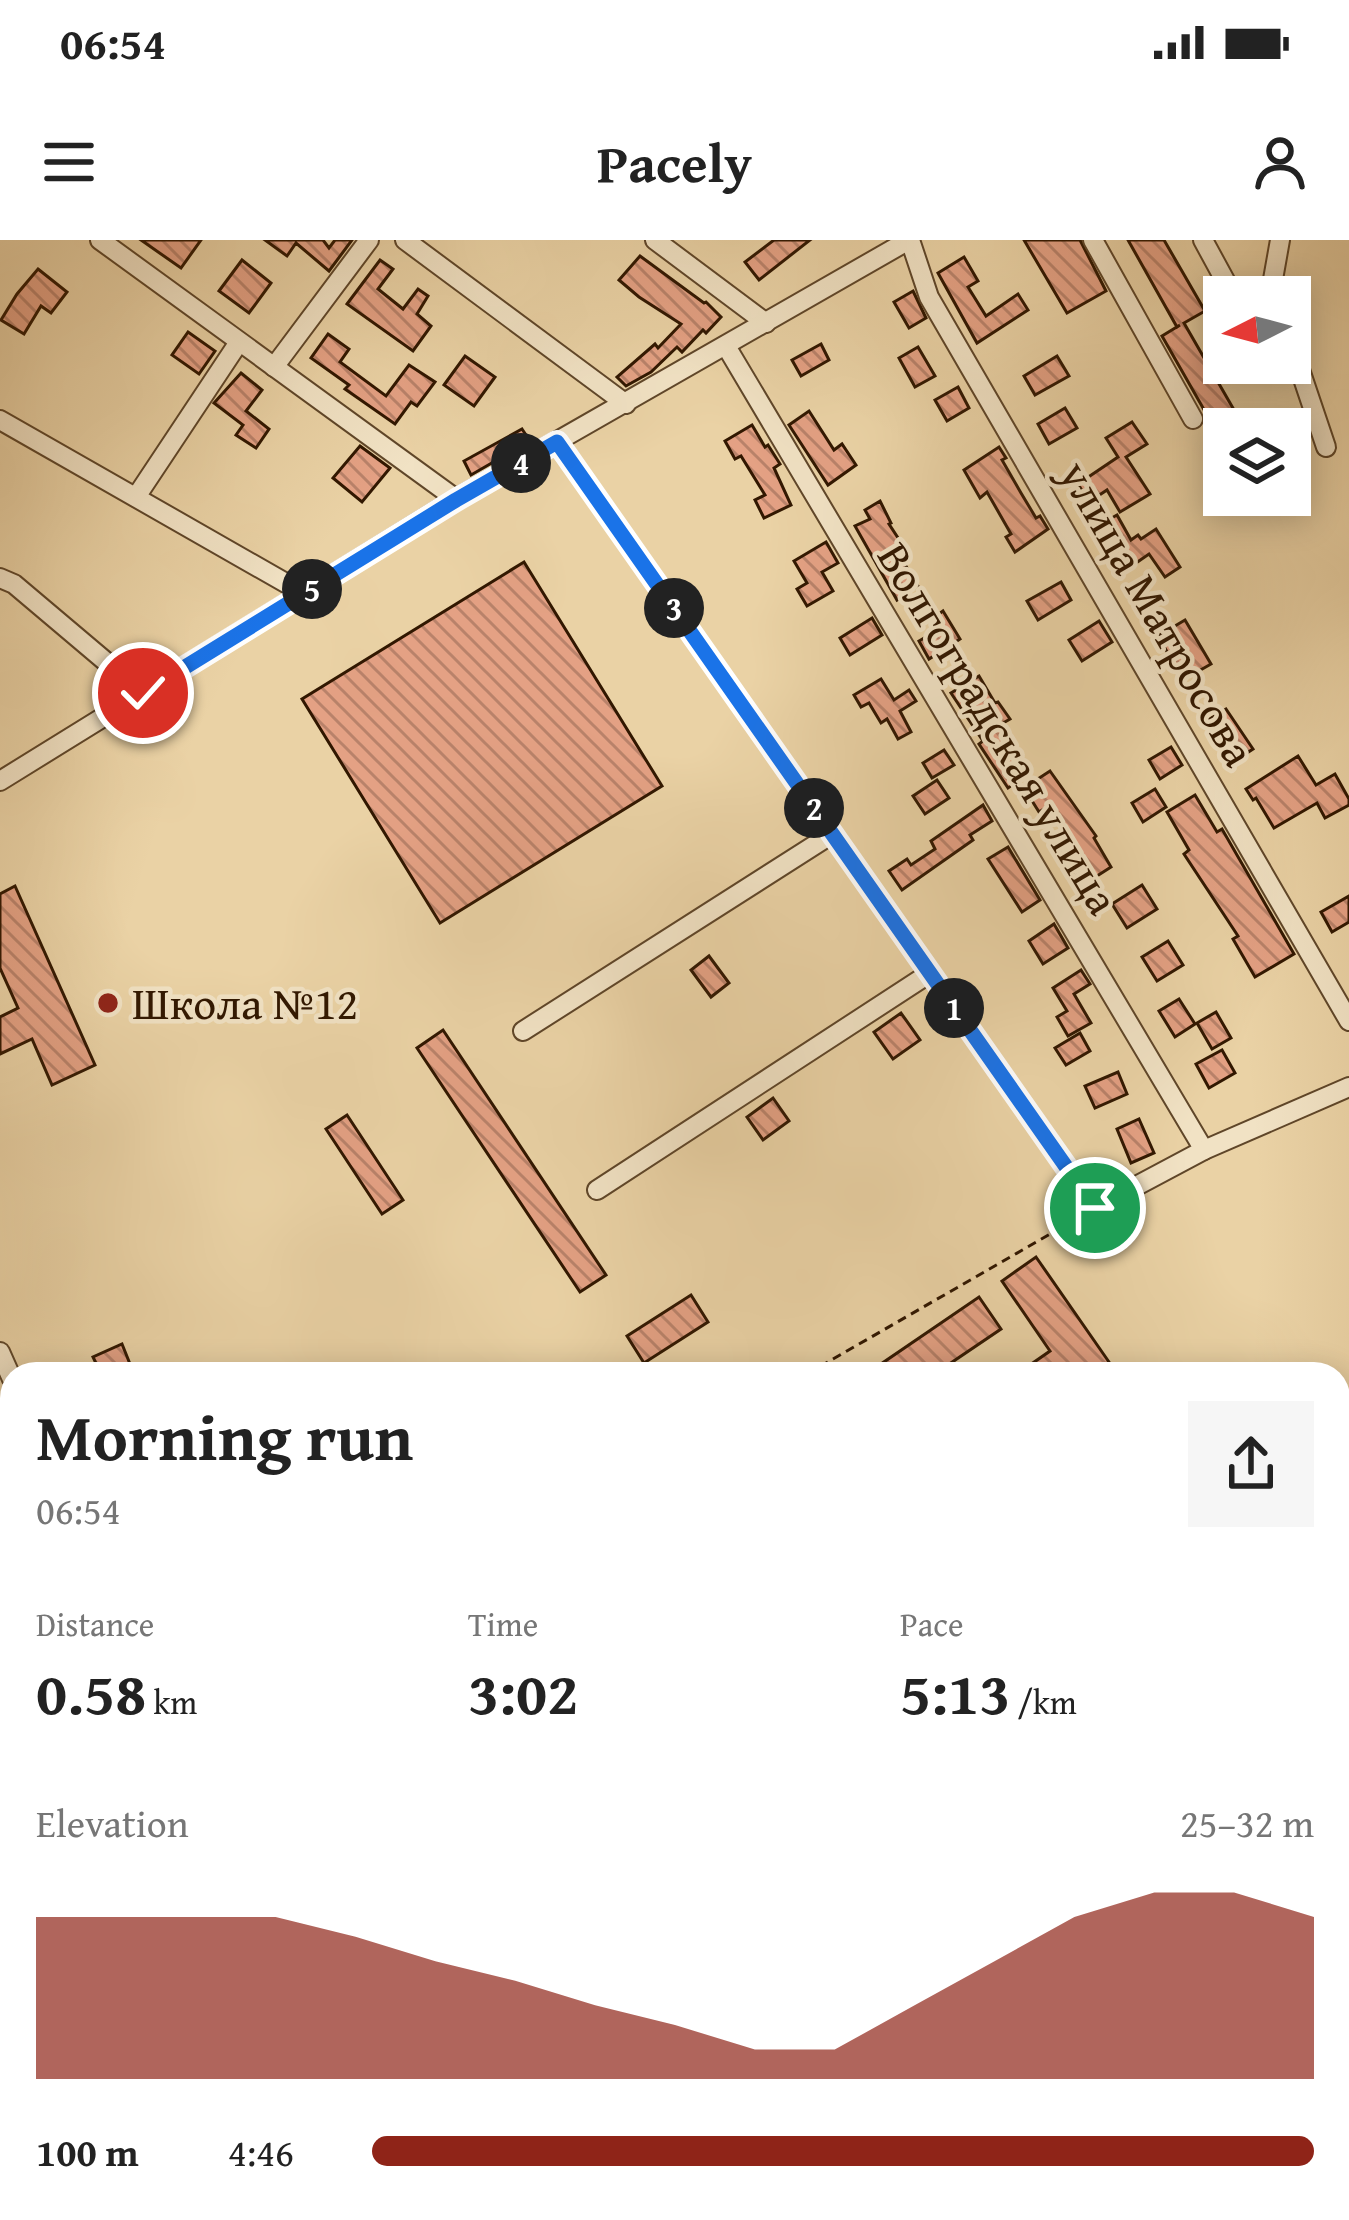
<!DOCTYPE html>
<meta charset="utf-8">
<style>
body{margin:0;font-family:"Gentium Book Plus",serif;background:#f6f6f6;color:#222;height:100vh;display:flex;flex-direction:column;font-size:45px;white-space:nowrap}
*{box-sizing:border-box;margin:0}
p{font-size:39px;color:#767676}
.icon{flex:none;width:66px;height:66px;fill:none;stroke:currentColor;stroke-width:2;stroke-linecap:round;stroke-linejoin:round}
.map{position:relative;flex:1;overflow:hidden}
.drawer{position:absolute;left:0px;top:1122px;width:1350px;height:858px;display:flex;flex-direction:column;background:#fff;border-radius:36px 36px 0 0;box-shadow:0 6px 30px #0003}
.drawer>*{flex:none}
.needle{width:78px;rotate:264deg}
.fabs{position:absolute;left:1203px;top:36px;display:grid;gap:24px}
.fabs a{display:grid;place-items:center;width:108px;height:108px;border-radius:0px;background:#fff;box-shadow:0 6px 30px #0003;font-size:60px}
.pin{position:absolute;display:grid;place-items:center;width:102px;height:102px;color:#fff;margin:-51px;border:6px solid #fff;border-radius:50%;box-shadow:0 3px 12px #0007}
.km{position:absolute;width:60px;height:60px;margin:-30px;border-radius:50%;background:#222;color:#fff;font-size:33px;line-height:60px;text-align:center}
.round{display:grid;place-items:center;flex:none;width:126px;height:126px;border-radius:0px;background:#f6f6f6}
.summary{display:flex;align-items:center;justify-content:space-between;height:204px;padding:0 36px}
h1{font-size:66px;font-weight:800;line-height:90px}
.stats{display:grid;grid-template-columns:repeat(3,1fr);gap:18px;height:204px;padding:12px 36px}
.stats div{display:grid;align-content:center}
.stats b{font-size:60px;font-weight:800}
.stats small{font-size:33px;font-weight:400}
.stats p{font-size:33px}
.chart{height:336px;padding:24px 36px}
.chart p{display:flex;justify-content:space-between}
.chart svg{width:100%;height:216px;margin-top:12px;fill:#8f2418;opacity:.7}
ul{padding:0 36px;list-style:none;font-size:39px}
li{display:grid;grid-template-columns:192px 144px 1fr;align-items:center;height:90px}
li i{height:30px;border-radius:15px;background:#8f2418}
.status{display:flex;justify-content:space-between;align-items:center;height:84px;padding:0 60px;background:#fff;direction:ltr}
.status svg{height:33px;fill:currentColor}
header{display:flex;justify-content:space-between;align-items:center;height:156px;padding:0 36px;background:#fff;font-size:54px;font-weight:800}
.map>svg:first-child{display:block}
.building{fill:url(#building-back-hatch);stroke:#311700;stroke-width:3}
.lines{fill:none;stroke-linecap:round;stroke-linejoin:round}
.minor-casing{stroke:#5f4629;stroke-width:22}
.path{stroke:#311700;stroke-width:3;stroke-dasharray:9 6;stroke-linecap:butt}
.minor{stroke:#f1e2c4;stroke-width:18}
.rail-casing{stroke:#311700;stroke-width:9}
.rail{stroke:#f1e2c4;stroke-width:4.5;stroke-dasharray:14;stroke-linecap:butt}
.route-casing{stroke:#fff;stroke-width:24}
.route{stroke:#1a73e8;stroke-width:15}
.poi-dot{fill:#8f2418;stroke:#f1e2c4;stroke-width:4.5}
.labels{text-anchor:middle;stroke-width:9;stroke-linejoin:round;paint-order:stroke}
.street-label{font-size:45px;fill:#311700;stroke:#f1e2c4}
.poi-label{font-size:45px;fill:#311700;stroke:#f1e2c4;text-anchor:start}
</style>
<div class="status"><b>06:54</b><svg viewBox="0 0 49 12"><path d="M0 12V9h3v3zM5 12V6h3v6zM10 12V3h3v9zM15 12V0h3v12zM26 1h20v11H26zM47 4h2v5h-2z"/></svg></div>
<header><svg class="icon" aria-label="menu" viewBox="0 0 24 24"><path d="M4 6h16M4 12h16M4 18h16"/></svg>Pacely<svg class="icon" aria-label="person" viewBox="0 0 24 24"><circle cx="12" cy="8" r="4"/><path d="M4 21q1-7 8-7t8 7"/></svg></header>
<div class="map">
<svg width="1349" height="1980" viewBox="0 0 1349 1980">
<defs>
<pattern id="building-back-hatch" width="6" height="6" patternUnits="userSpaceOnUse" patternTransform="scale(3)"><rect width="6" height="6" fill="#e4a184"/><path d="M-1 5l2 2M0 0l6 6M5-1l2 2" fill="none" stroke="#b9826a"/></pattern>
</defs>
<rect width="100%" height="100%" fill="#ead2a5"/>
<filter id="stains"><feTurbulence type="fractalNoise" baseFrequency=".00167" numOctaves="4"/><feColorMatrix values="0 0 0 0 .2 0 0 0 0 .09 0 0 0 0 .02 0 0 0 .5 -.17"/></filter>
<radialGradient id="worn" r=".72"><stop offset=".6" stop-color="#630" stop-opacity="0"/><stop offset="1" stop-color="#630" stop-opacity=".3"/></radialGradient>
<g class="building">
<path d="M141,0H201L181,28Z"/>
<path d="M265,0H323L329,8L335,0H352L329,31L296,3L287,16Z"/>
<path d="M774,0H810L759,40L745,22Z"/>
<path d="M1024,0H1080L1106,51L1067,73Z"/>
<path d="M1128,0H1164L1205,71L1184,83L1245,189H1215L1162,96L1180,85L1177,87Z"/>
<path d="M640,16L704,63L706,62L721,77L706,93L703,90L682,112L677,107L651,132L626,146L617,137L655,104L658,108L681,84L639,57L619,40Z"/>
<path d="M964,17L978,41L968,47L986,76L1018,54L1028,70L977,103L938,33Z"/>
<path d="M242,20L271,43L249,73L219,51Z"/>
<path d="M380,20L393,29L378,49L403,69L418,49L428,56L417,74L431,86L413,111L347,64Z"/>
<path d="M38,29L67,52L51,73L41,66L24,94L1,80L17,54Z"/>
<path d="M913,51L926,78L909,88L894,62Z"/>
<path d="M188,92L215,111L199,134L172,115Z"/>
<path d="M328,94L349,109L340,122L386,156L409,125L435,142L417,166L411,162L395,184L345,149L349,145L311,118Z"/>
<path d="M821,104L829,120L801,136L792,120Z"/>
<path d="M918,107L935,136L915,147L899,118Z"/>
<path d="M465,116L495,137L474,166L444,145Z"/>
<path d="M1057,116L1069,136L1035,155L1024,136Z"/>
<path d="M241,133L262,150L246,171L269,189L256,208L236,195L243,185L214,163Z"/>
<path d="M958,147L969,168L947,181L935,160Z"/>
<path d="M1065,168L1077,188L1049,204L1038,184Z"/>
<path d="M809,171L834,210L842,204L856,225L828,245L789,185Z"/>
<path d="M1132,182L1147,204L1126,217L1150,254L1120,272L1107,250L1089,262L1078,244L1118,217L1106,198Z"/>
<path d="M752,185L765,207L768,205L780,224L774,228L791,265L764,278L755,260L765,255L741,216L735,219L725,201Z"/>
<path d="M522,189L530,201L471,235L464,221Z"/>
<path d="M360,206L390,228L362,262L333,238Z"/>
<path d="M999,207L1006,218L1002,220L1021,253L1036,278L1040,276L1048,289L1015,312L1006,297L1011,294L987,252L980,258L964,230Z"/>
<path d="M880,261L891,283L889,284L902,304L895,308L918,346L897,360L855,286L870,279L865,270Z"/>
<path d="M1117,275L1131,300L1138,295L1141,299L1156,289L1180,327L1165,337L1149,314L1120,334L1092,289Z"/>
<path d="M826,302L838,323L822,332L833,351L807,366L797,349L807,343L794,321Z"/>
<path d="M524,322L662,546L440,683L302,459Z"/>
<path d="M1061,342L1071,360L1038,380L1027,361Z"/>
<path d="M943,371L960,399L929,419L919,401L936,391L929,381Z"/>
<path d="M872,378L882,395L850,415L840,398Z"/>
<path d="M1185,380L1211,424L1183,440L1158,396Z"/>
<path d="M1099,381L1112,402L1082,421L1069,400Z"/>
<path d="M979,436L995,463L998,462L1010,479L998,486L1028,534L1008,548L979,504L983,501L951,453Z"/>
<path d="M881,439L894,460L909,450L916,461L900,471L911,492L898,499L887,479L881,483L869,463L861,467L854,455Z"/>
<path d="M1226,469L1253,509L1230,524L1219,507L1222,504L1208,480Z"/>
<path d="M1171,507L1182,525L1160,539L1149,520Z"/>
<path d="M944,510L954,525L932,538L923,523Z"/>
<path d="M1298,516L1316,545L1335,534L1349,559V565L1325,578L1317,563L1274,588L1256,558L1253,560L1246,549Z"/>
<path d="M1050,531L1096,596L1094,598L1111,627L1083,645L1053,598L1064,591L1047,567L1039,572L1024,548Z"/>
<path d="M937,540L949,558L925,574L913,556Z"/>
<path d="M1155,549L1166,567L1143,582L1132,563Z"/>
<path d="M1195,555L1217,592L1222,589L1294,714L1255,737L1233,699L1238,696L1184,614L1189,610L1167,572Z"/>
<path d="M983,565L992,581L970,595L973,600L902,650L889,631L907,619L911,625L935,609L931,601Z"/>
<path d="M1008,607L1040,660L1022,672L988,619Z"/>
<path d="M1142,645L1157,669L1127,688L1112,664Z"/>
<path d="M15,646L95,825L52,845L32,799L0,814V777L18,768L0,728V654Z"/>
<path d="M1349,656V682L1332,692L1321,672Z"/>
<path d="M1054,684L1068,708L1043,724L1029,701Z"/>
<path d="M1168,701L1183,725L1157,741L1142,717Z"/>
<path d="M709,716L729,743L711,757L691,730Z"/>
<path d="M1081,730L1090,744L1074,754L1091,783L1068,796L1057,777L1067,771L1053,748Z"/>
<path d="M1179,759L1195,784L1175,797L1159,771Z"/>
<path d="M1216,772L1231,798L1212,809L1197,783Z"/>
<path d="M901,773L920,800L893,819L874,792Z"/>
<path d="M443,790L606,1035L580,1052L417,808Z"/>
<path d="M1080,793L1090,811L1066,825L1055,808Z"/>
<path d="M1222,810L1235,833L1209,848L1196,824Z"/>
<path d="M1118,832L1127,854L1095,868L1085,846Z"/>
<path d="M773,858L789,881L763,900L747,877Z"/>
<path d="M347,875L403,960L382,974L326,889Z"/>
<path d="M1139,879L1154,913L1131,923L1117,889Z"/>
<path d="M1036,1017L1109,1122L1091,1134H1017L1050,1111L1002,1041Z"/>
<path d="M691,1055L708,1082L644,1123L627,1096Z"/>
<path d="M979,1057L1001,1089L942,1129L945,1134H888L881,1124Z"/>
<path d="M122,1104L134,1134H101L93,1117Z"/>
</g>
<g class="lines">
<g class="minor-casing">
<g id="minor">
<path d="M100,0L456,259"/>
<path d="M405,0L626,164"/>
<path d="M655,0L766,83"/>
<path d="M910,0L929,57L1349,781"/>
<path d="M1093,0L1193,179"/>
<path d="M1203,0L1234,57"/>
<path d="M1276,57L1272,45L1280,0"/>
<path d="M1290,100L1326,207"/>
<path d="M726,106L1204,910"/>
<path d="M274,127L369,0"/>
<path d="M0,180L305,354"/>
<path d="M557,202L1095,968L1204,910L1349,847"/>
<path d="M136,257L239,102"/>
<path d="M0,338L14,344L143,453"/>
<path d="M0,541L456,259L909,0"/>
<path d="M523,791L832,594"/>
<path d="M597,950L930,733"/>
<path d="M0,1112L12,1139"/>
<path d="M0,1309L12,1304"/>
<path d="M0,1500L12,1494"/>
<path d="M0,1687L12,1682"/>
<path d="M1338,1757L1349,1758"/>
<path d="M0,1871L12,1865"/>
<path d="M1338,1965L1349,1967"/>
<path d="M361,1968V1980"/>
<path d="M150,1980L176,1968"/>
<path d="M668,1980L670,1968"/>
</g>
</g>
<path class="path" d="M807,1134L1078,978"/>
<use href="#minor" class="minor"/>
<g class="rail-casing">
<path id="rail" d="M1338,1345L1349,1361"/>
</g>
<use href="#rail" class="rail"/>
</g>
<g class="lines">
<g class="route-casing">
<path id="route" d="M143,453L456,260L557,202L1095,968"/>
</g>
<use href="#route" class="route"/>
</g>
<circle class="poi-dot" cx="108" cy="763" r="12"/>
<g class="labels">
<g class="street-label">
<text transform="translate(1158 373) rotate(60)" y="16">улица Матросова</text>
<text transform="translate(999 488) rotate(59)" y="16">Волгоградская улица</text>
</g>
<g class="poi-label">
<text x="132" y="779">Школа №12</text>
</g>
</g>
<rect width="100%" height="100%" filter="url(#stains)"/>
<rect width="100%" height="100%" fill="url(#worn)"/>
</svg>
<div class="fabs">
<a><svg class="needle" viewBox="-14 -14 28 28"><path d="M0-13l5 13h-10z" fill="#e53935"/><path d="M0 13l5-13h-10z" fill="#767676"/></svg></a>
<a><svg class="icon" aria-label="layers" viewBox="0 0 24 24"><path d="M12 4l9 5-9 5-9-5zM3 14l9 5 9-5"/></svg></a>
</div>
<div class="pin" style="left:1095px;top:968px;background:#1e9e55"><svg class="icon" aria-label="arrive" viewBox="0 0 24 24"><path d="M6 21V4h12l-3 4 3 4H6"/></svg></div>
<div class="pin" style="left:143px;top:453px;background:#d93025"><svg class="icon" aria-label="check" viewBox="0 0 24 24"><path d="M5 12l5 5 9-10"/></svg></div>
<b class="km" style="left:954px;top:768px">1</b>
<b class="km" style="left:814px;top:568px">2</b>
<b class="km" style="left:674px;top:368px">3</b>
<b class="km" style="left:521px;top:223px">4</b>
<b class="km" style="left:312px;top:349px">5</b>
<section class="drawer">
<div class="summary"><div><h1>Morning run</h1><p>06:54</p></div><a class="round"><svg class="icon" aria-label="share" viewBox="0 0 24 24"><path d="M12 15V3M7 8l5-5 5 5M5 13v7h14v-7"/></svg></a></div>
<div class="stats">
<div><p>Distance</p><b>0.58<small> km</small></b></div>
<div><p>Time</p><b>3:02</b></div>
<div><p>Pace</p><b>5:13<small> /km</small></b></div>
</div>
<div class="chart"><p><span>Elevation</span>25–32 m</p>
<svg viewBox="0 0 160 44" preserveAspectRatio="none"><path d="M0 44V11L10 11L20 11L30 11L40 15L50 20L60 24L70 29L80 33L90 38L100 38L110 29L120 20L130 11L140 6L150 6L160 11V44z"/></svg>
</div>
<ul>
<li><b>100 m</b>4:46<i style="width:100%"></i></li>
</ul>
</section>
</div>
